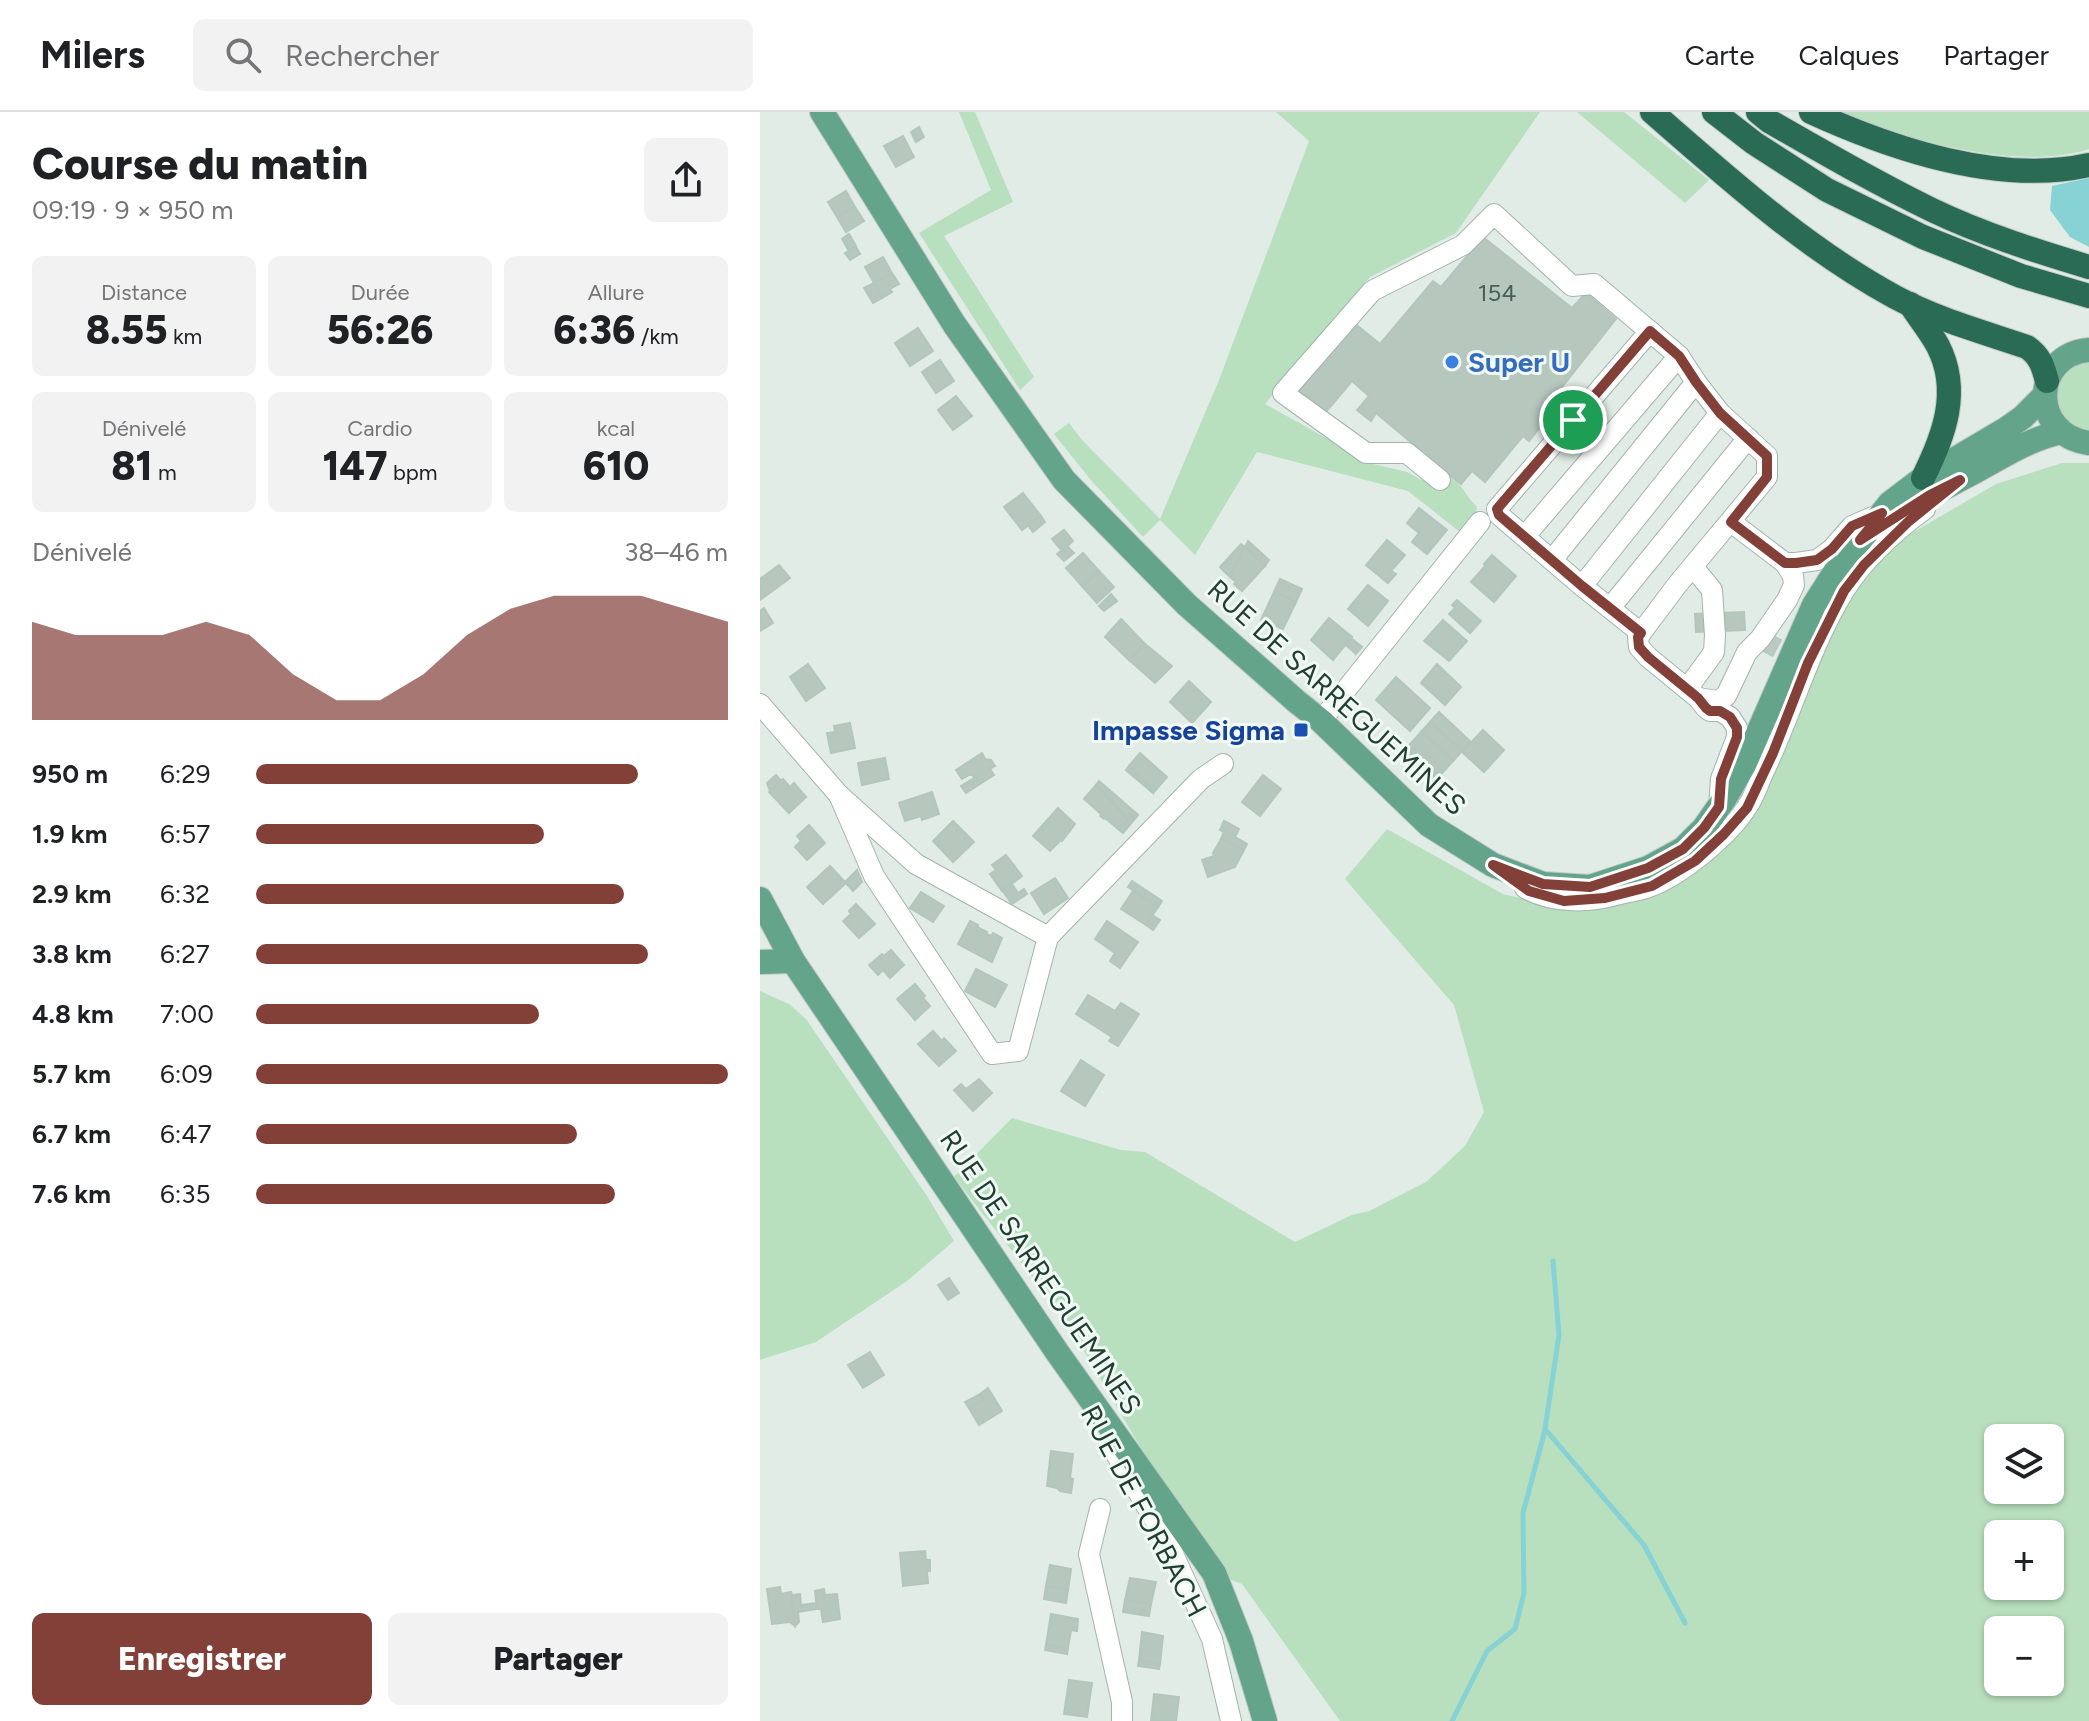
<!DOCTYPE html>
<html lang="fr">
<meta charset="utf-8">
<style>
body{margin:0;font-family:Figtree,sans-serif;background:#f2f2f2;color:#202124;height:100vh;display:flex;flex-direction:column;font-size:30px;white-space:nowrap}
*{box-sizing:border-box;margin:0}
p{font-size:26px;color:#757577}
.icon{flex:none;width:44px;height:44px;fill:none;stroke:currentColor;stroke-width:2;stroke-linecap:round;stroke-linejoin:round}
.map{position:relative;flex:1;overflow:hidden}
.sheet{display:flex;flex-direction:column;background:#fff;width:760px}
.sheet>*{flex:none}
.controls{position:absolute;left:1224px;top:1312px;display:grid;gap:16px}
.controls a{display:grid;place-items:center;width:80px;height:80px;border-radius:12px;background:#fff;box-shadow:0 2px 6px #0004;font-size:40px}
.pin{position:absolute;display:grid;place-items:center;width:68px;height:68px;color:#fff;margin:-34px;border:4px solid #fff;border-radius:50%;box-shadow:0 2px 8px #0007}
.round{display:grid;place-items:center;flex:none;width:84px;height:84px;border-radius:12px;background:#f2f2f2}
.overview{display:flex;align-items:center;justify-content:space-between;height:136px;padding:0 32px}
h1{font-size:44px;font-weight:800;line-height:60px}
.figures{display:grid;grid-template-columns:repeat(3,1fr);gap:12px;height:136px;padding:8px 32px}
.figures div{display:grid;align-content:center;border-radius:12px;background:#f2f2f2;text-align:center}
.figures b{font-size:40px;font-weight:800}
.figures small{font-size:22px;font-weight:400}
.figures p{font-size:22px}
.chart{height:224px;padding:16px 32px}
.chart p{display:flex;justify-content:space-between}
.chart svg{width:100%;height:144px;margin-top:8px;fill:#824039;opacity:.7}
.primary-button{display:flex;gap:16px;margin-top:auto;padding:16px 32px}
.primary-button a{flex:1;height:92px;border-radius:12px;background:#824039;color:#fff;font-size:32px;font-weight:800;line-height:92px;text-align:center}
.primary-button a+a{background:#f2f2f2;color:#202124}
ul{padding:0 32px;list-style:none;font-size:26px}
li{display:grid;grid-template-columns:128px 96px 1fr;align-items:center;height:60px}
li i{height:20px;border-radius:10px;background:#824039}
header{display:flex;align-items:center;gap:48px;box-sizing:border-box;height:112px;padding:0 40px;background:#fff;border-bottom:2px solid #e0e0e0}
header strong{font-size:38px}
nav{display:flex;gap:44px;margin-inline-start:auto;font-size:28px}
.search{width:560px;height:72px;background:#f2f2f2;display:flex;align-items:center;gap:20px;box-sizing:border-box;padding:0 28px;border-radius:12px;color:#757577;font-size:30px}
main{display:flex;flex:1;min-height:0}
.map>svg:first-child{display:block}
.green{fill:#b8dfbe;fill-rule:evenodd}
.water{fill:#86d2d4}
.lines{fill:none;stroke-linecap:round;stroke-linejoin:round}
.stream{stroke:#86d2d4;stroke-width:5}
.building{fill:#b6c7be;stroke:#b3c6bc;stroke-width:2}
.minor-tunnel{stroke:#bac9c2;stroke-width:20;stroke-dasharray:20 10;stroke-linecap:butt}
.minor-casing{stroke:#a3b4ac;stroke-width:22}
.major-casing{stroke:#c1c9c6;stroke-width:26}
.highway-casing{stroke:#c1c9c6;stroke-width:26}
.minor{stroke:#fff;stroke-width:20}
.major{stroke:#63a48b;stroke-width:24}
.highway{stroke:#2a6b56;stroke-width:24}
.route-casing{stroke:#fff;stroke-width:16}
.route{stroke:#824039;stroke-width:10}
.shop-dot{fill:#3f7fe0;stroke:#f1f9f4;stroke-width:3}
.transit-dot{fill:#1a4fb4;stroke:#f1f9f4;stroke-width:3}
.labels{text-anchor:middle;stroke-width:6;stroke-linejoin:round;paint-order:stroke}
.number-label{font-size:24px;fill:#466055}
.shop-label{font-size:28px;font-weight:bold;fill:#366cbe;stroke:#f1f9f4;text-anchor:start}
.street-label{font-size:28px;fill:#203e32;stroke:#f1f9f4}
.transit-label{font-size:28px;font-weight:bold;fill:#164399;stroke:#f1f9f4;text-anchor:end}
</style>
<header>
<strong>Milers</strong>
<div class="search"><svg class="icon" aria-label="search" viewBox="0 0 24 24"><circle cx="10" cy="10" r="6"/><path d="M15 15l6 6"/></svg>Rechercher</div>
<nav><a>Carte</a><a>Calques</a><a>Partager</a></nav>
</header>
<main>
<section class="sheet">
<div class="overview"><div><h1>Course du matin</h1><p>09:19 · 9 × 950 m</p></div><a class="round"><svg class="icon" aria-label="share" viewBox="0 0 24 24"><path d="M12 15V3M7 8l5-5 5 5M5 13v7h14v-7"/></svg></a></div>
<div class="figures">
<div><p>Distance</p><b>8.55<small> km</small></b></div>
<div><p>Durée</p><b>56:26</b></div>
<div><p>Allure</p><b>6:36<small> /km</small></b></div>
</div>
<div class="figures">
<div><p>Dénivelé</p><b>81<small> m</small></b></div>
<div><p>Cardio</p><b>147<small> bpm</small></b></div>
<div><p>kcal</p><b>610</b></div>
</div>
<div class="chart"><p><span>Dénivelé</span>38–46 m</p>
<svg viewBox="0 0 160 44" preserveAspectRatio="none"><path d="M0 44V14L10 18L20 18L30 18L40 14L50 18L60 30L70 38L80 38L90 30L100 18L110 10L120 6L130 6L140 6L150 10L160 14V44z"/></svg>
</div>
<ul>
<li><b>950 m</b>6:29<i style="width:81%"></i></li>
<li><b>1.9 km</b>6:57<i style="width:61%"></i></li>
<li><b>2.9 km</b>6:32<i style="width:78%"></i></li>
<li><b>3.8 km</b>6:27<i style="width:83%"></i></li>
<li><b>4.8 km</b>7:00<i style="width:60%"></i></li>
<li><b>5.7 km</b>6:09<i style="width:100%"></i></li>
<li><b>6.7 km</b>6:47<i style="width:68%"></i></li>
<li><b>7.6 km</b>6:35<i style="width:76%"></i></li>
</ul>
<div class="primary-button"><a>Enregistrer</a><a>Partager</a></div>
</section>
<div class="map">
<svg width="1329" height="1609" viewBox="0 0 1329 1609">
<rect width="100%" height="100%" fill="#e1ece6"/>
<g class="green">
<path d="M199,0H215L253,90L184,124L274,265L260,278L159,121L231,78Z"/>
<path d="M516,0H780L696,121L610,165L505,292L613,352L647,360L675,375L687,360C702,372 705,383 717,395L715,405L700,420L648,379L497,340L435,443L400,408L383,425L330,367L294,322L309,311L322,328L400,407L459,268L549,29Z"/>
<path d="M817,0H864L949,68L925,91Z"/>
<path d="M1077,0H1329V37C1258,60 1144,27 1077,0Z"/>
<path d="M1329,248V323L1297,304C1296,263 1290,265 1329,248Z"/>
<path d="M1302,351H1329V1609H580L482,1472L454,1461L306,1208L194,1065L252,1006L361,1038L385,1040L535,1130L592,1103L609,1099L666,1070L705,1034L724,1000L694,893L585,767L627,717L743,782L793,794L962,730L1080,496L1126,439L1145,425L1236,372ZM1238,1326H1290V1378H1238ZM1238,1422H1290V1474H1238ZM1238,1518H1290V1570H1238Z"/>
<path d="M0,879L29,892L46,907L167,1084L194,1129L147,1169L56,1230L0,1248Z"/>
</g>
<path class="water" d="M1329,66V135L1310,125L1290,98L1292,74Z"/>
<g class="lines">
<g class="stream">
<path d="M793,1149L799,1223L785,1317L884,1433L925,1511"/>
<path d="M692,1609L727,1539L755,1517L764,1481L763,1401L785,1318"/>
</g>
</g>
<g class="building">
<path d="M159,15L164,25L156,30L151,20Z"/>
<path d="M143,24L154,45L136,55L124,34Z"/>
<path d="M86,79L95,95L77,105L68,90Z"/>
<path d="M95,95L104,109L86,120L77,105Z"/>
<path d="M89,122L96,134L89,139L82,127Z"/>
<path d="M723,125L812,196L826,181L856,207L779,304L785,309L769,329L763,324L725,370L712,359L701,372L616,301L611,309L597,298L609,284L592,269L566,300L539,280L594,211L620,232L673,169L681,175Z"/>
<path d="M96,135L100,142L90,148L85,141Z"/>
<path d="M123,145L132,161L114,171L105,155Z"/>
<path d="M132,161L139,172L130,177L132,180L122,186L114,171Z"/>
<path d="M114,171L122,186L113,191L104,176Z"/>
<path d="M158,216L173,239L150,254L135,231Z"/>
<path d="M180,248L194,269L176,281L162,260Z"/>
<path d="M196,284L212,304L193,318L178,298Z"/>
<path d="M263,381L281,404L262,418L244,395Z"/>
<path d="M659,396L687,418L667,442L652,430L659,421L647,411Z"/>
<path d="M281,404L285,410L273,420L268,413Z"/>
<path d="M304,418L313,429L302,439L292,427Z"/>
<path d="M627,428L645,443L631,459L636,462L628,471L606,453Z"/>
<path d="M488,429L509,448L505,454L485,435Z"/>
<path d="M481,432L485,435L470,465L460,455Z"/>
<path d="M307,434L314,441L304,449L297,442Z"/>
<path d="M485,435L505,454L482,479L474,472L476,470L470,465Z"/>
<path d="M323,441L339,459L322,474L306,456Z"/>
<path d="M732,443L756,464L734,490L711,470L726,453L724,452Z"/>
<path d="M19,453L30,466L0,488V467Z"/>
<path d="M339,459L354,475L337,491L322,474Z"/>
<path d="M520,467L542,477L536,490L514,480Z"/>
<path d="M608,473L628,489L608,514L588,497Z"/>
<path d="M514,480L536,490L523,517L501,508Z"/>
<path d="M351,482L357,489L344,499L339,494Z"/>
<path d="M697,488L721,509L710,521L689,502L695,496L692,493Z"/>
<path d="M4,496L13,511L0,519V499Z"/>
<path d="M984,500L985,518L936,520L935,502Z"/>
<path d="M569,506L592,525L573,548L551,528Z"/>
<path d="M361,507L385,532L369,548L345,525Z"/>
<path d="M683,508L707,529L689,549L664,529Z"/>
<path d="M591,526L602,535L596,542L586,533Z"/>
<path d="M385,532L412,554L395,571L369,548Z"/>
<path d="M48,552L65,576L46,589L30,565Z"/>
<path d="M677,552L701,575L685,593L661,571Z"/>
<path d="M636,565L670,596L650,619L616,588Z"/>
<path d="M429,569L451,590L432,611L410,590Z"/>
<path d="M679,600L710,629L702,639L670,610Z"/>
<path d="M670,610L702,639L693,649L662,619Z"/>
<path d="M90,611L95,636L71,641L67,621L75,620L74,614Z"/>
<path d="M723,618L744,638L724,660L702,640Z"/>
<path d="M662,619L693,649L674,670L643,640Z"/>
<path d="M222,641L225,647L231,648L235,654L230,657L234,663L206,681L201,674L214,666L213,663H209L202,667L196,658Z"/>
<path d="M380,641L407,665L394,680L369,654Z"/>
<path d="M125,646L129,667L102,673L98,651Z"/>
<path d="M369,654L393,679V681L366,658Z"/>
<path d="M16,663L21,669L10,679L7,671Z"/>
<path d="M503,663L521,677L500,704L482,690Z"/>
<path d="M23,667L30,675L34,671L46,685L29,701L9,680Z"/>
<path d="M339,669L377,702L369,708L336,673Z"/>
<path d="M336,673L363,702L369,708L357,716L345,706L344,707L340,704L341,702L324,687Z"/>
<path d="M172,680L179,702L162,708L161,704L145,709L139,691Z"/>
<path d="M298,696L315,712L302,729L301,728L290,739L273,724Z"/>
<path d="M377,702L378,703L363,721L357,716Z"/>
<path d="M193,709L214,730L193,750L173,729Z"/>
<path d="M464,709L479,717L475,725L487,732L484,738L461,727L464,720L460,718Z"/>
<path d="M49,713L65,731L47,748L35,735L41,729L37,724Z"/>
<path d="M461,727L484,738L475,755L448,765L442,748L454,744L453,741Z"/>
<path d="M246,743L262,764L242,779L230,762L236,758L232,753Z"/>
<path d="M70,754L86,771L63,792L47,775Z"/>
<path d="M97,758L102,770L93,779L85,770Z"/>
<path d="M295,766L308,786L284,802L271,781Z"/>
<path d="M372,769L402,789L398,795L368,775Z"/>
<path d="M252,772L258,781L264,777L267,782L252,792L242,778Z"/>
<path d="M373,779L398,795L386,813L361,797Z"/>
<path d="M161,780L184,794L173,810L150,796Z"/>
<path d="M96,792L115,812L99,826L83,809L91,802L89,799Z"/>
<path d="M392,803L400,808L393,818L386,813Z"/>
<path d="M210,809L218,813L217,815L227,820L226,822L231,824L233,821L242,826L232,850L198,832Z"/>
<path d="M347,809L378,830L360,856L350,849L355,841L335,827Z"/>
<path d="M131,838L144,853L130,866L123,858L118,863L109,853L122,842L124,844Z"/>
<path d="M216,857L247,873L235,895L205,879Z"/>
<path d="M155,872L165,884L163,886L170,894L155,908L137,887Z"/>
<path d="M328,883L355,899L361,891L379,902L358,934L349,929L352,925L316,902Z"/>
<path d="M173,919L182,929L184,926L196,939L179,954L158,932Z"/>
<path d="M321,948L344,963L325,994L301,979Z"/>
<path d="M219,967L232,981L213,999L194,978L201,972L206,977Z"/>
<path d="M189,1166L199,1181L188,1188L178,1173Z"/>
<path d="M110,1240L124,1263L103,1276L88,1253Z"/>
<path d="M228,1276L242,1299L219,1313L209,1296L223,1288L220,1282Z"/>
<path d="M220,1282L223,1288L209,1296L205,1290Z"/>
<path d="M291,1339L313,1342L310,1366L313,1367L311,1381L300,1379L297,1376L287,1374Z"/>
<path d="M165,1439L166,1448H170V1459H167L168,1471L143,1474L140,1441Z"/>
<path d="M290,1453L311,1457L308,1478L286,1474Z"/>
<path d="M370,1466L396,1470L391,1492L365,1488Z"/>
<path d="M286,1474L308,1478L306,1491L284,1487Z"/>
<path d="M20,1475L21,1482L31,1480L35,1514L30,1510L12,1512L7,1477Z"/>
<path d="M64,1477L65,1483L77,1482L80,1507L63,1510L61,1497H57L55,1479Z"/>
<path d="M31,1480L32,1483L40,1482L41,1493L56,1491L57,1497L38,1500L39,1510L35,1514Z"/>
<path d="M365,1488L391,1492L389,1504L363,1500Z"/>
<path d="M291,1502L318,1507L317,1519L311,1518L308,1536L286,1533Z"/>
<path d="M382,1520L403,1524L400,1552L379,1548Z"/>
<path d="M286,1533L308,1536L307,1542L285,1538Z"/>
<path d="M379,1548L400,1552L399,1557L378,1554Z"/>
<path d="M309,1568L332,1571L327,1605L304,1602Z"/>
<path d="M394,1582L419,1585L416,1609H391Z"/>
</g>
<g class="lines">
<path class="minor-tunnel" d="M1000,527L1041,549"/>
<g class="minor-casing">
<g id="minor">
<path d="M680,368L647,341H606L523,281L612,179L703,133L734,102L812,174L834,172L919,244L936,270L960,301L1007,344V365L917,473L878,525L879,535L888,545L938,586L946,596L950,599H960L970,605L977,616V625L961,667L959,695"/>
<path d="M971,410L1025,451H1036L1057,448L1072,437L1092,414L1122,401"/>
<path d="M765,424L919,244"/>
<path d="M792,448L936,270"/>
<path d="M822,474L960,301"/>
<path d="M850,496L988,326"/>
<path d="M881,521L822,474L739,403L737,397L890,219"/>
<path d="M927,577L954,540L955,523L952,478L933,455"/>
<path d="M938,586L957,589L966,584L987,540L1000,527L1027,488L1034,473L1033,464L1025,451"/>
<path d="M0,592L79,683L156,752L288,825"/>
<path d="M561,609L720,410"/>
<path d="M79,683L114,764L232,942L258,939L288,825L441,667L463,652"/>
<path d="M765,776C794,792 829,791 860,782C870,780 880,778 889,775C921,763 969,724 987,695C995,684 999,669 1005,657C1033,598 1050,534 1084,479C1104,447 1135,419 1165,397"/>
<path d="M349,1330L407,1429L452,1527L471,1609"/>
<path d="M340,1397L329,1442L362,1590V1609"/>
</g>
</g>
<g class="major-casing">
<g id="major">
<path d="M62,0L194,212L304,368L427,493L536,589L561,609L669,713L733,753L783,772L830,775L888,756L923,737L944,716L965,686L984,653L1054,493L1075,460L1130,391L1163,366L1246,317L1263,305L1284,284"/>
<path d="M1329,238C1271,243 1270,323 1329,331"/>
<path d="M1136,404C1161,388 1187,374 1214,360C1242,345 1269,327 1301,320"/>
<path d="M0,787L33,849L297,1240L454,1461L481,1529L505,1609"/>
<path d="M0,850L33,849"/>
</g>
</g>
<g class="highway-casing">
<g id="highway">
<path d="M892,0C969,67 1045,136 1135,185C1176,207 1223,220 1267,235C1280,244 1283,254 1287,269"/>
<path d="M954,0L994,31L1067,78L1163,125L1261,164L1329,184"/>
<path d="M998,0L1009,9C1063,40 1116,71 1172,98C1222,122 1276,139 1329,155"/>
<path d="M1051,0C1132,37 1240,73 1329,53"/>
<path d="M1150,192C1159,206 1170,219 1178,234C1201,279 1184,324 1163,366"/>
</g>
</g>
<use href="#minor" class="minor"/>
<use href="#major" class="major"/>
<use href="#highway" class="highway"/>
</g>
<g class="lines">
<g class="route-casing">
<path id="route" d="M890,219L919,244L936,270L960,301L1007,344V365L971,410L1025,451H1036L1057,448L1072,437L1092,414L1122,401L1100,428L1170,383L1200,368L1149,409L1104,453L1084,479L1048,551L1013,641L987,696L964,722L935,749L892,774L845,786L804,789L769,779L733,753L783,772L830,775L888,756L923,737L944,716L959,695L961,667L977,625V616L970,605L960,599H950L946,596L938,586L888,545L879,535L878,525L881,521L822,474L739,403L737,397Z"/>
</g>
<use href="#route" class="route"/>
</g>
<circle class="shop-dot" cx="692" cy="250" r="8"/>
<rect class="transit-dot" x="533" y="610" width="16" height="16" rx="4"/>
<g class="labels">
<g class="number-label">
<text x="737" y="189">154</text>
</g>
<g class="shop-label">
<text x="708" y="260">Super U</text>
</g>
<g class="street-label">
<text transform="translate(577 585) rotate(42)" y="10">RUE DE SARREGUEMINES</text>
<text transform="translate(281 1160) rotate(56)" y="10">RUE DE SARREGUEMINES</text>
<text transform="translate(384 1399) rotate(62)" y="10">RUE DE FORBACH</text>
</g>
<g class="transit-label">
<text x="525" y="628">Impasse Sigma</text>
</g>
</g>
</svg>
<div class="controls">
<a><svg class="icon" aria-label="layers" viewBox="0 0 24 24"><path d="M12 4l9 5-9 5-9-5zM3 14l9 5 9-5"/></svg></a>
<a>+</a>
<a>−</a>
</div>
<div class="pin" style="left:813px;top:308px;background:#1e9e55"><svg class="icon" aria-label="arrive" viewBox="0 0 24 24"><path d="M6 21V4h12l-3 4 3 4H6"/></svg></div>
</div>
</main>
